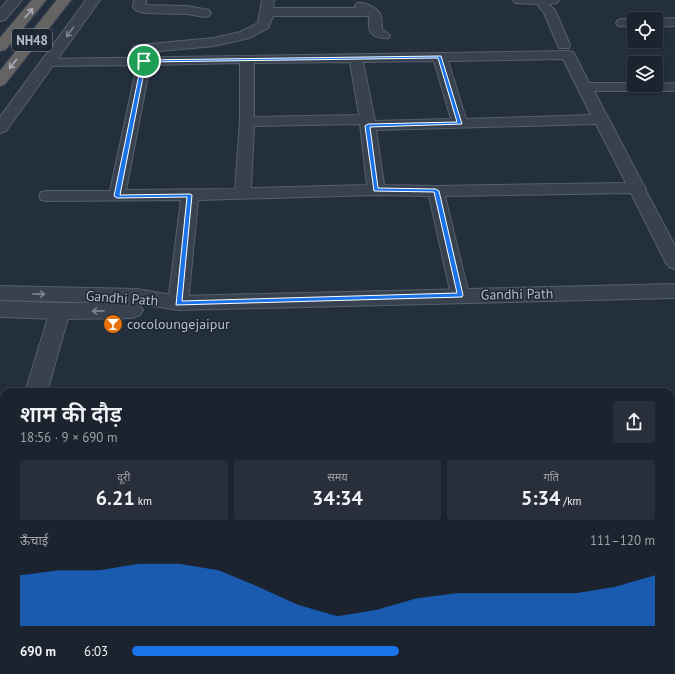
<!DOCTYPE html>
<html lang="hi">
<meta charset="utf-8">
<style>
body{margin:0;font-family:"PT Sans","Noto Sans Devanagari",sans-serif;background:#282f3a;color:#f1f3f6;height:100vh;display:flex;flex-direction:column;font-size:15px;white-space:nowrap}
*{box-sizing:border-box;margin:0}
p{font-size:13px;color:#a0a4aa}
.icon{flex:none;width:22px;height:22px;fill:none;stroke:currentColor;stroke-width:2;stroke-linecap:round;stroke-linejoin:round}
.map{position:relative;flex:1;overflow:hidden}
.panel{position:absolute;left:0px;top:388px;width:675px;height:286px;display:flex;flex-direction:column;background:#1b232e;border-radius:12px 12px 0 0;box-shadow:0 2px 6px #0003,0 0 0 1px #39404a}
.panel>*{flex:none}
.fabs{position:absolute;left:627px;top:12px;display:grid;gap:8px}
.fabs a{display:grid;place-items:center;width:36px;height:36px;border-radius:4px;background:#1b232e;box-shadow:0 2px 6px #0003,0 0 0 1px #39404a;font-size:20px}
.pin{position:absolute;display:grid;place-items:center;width:34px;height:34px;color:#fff;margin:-17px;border:2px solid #fff;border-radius:50%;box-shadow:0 1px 4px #0007}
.round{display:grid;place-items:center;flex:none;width:42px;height:42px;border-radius:4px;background:#282f3a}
.overview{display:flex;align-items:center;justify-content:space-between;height:68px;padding:0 20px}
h1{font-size:22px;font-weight:600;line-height:30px}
.figures{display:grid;grid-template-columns:repeat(3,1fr);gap:6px;height:68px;padding:4px 20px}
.figures div{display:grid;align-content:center;border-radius:4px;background:#282f3a;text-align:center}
.figures b{font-size:20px;font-weight:600}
.figures small{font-size:11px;font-weight:400}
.figures p{font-size:11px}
.chart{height:112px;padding:8px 20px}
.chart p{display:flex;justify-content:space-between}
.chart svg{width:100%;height:72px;margin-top:4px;fill:#1a73e8;opacity:.7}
ul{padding:0 20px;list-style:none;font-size:13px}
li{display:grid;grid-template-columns:64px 48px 1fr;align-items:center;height:30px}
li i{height:10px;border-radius:5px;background:#1a73e8}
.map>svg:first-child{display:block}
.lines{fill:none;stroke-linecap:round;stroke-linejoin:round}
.minor-casing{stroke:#565f6c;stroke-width:2}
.tertiary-casing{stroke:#565f6c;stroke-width:2}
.trunk-casing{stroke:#434c59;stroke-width:2}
.minor{fill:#38414e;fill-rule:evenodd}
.tertiary{fill:#38414e;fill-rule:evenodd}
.trunk{fill:#656462;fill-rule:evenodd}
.oneway{stroke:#a8afba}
.oneway2{stroke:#7c8592}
.route{fill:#1a73e8;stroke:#fff;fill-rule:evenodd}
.labels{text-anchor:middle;stroke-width:3;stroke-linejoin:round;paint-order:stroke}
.shield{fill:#1d2633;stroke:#878f9c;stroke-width:1}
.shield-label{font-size:13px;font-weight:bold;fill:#b4bcc9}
.street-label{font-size:14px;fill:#b4bcc9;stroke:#1d2633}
.poi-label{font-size:14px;fill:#b4bcc9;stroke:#1d2633;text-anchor:start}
</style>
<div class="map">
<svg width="675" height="674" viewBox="0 0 675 674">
<rect width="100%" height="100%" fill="#242f3e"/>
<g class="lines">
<g class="minor-casing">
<g id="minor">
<path d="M134,0H146V5L187,6L209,10L211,13L209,16L205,17L187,14L144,13L135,10L133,7Z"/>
<path d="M262,0H274L273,8H356L355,6L357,3C364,2 379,8 381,16C382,20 382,25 382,29L390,35L389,38C383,39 372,37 370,31C368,27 369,21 369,16H273L268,28L249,38L214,46L139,53L134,52L132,49L134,46L139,45L214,38L240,32L258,23Z"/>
<path d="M513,0H559L557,3L549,4L556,12L570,45L569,48H559L544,13L537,4L515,3Z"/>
<path d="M675,18V26L656,27V19Z"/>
<path d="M622,19H634V27L618,26L616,23L618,20Z"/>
<path d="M568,51L573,52L575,55L589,83H634V85L675,83V91H594L643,184L646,188L645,189L675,246V269L669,267L666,263L631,193L445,196L469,295L467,300L460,302L453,300L451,295L429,196L376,195L198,200L188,303L185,308L178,310L171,308L168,303L181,200L47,201L41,200L39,196L41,192L47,191H110L137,65L48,66L43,65L41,62L43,59ZM563,59L591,115L466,119L448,61ZM434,61L451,119L375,121L363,62ZM350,62L359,115L254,117V63ZM240,63V122L235,189L126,190L150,65ZM360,124L367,185L251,188L254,126ZM596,124L626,183L436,186L384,185L376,130Z"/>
<path d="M60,304L67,306L70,311L47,392H25L50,311L53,306Z"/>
<path d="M675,436V454L671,455V437Z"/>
<path d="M4,487V519L0,521V488Z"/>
<path d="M671,643H675V671L669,670H671Z"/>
<rect x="159" y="670" width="28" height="4"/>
<path d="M340,670H443L441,674H338Z"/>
<path d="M549,670H577L578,674H550Z"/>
</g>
</g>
<g class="tertiary-casing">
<g id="tertiary">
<path d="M8,0H22L5,20L0,21V9Z"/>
<path d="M86,0H100L6,131L0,133V117Z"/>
<path d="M675,284V298L178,310L135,303L140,305L143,310L140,315L132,318L60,319L0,317V301L60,303H113L0,300V286L137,289L178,296Z"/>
</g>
</g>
<g class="trunk-casing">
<g id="trunk">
<path d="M32,0H46L5,50L0,51V38Z"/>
<path d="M57,0H71L5,84L0,86V71Z"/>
</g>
</g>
<use href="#minor" class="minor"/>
<use href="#tertiary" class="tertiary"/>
<use href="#trunk" class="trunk"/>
</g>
<defs><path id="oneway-shaft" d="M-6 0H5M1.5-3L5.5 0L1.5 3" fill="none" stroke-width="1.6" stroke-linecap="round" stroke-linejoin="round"/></defs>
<g class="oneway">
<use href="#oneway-shaft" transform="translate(29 13) rotate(-50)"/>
<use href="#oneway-shaft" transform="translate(13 64) rotate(128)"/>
</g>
<g class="oneway2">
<use href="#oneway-shaft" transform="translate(70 32) rotate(126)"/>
<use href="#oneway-shaft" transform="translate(39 294) rotate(1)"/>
<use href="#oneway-shaft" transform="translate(98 311) rotate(179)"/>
</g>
<path class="route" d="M441,56L462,124L370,127L378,188L436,189L439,191L463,295L462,297L176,305L187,197L117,198L114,196L142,60ZM438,58L457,122L368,124L365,126L374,191L434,192L457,293L182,301L192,195L190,194L120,195L146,62Z"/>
<defs>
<g id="bar-disc" transform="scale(1)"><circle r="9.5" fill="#e8710a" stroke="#1d2633"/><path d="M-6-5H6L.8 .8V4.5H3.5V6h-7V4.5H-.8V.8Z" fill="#fff"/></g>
</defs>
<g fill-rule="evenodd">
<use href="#bar-disc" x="113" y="324"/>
</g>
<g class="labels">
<rect class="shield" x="12" y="29" width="40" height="22" rx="3"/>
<g class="shield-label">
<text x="32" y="45">NH48</text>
</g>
<g class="street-label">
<text transform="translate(517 294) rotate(-1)" y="5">Gandhi Path</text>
<text transform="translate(122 298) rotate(4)" y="5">Gandhi Path</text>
</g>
<g class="poi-label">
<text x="127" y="329">cocoloungejaipur</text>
</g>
</g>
</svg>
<div class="fabs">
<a><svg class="icon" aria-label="locate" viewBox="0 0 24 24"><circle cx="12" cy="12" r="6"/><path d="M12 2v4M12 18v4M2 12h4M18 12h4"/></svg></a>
<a><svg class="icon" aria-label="layers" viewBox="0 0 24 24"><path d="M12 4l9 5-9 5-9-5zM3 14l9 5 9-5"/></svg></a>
</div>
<div class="pin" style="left:144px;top:61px;background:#1e9e55"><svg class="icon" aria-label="arrive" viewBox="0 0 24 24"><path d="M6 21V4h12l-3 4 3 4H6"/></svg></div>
<section class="panel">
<div class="overview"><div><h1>शाम की दौड़</h1><p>18:56 · 9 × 690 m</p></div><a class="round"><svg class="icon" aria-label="share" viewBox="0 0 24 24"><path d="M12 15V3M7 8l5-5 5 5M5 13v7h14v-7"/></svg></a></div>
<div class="figures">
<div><p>दूरी</p><b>6.21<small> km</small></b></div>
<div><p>समय</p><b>34:34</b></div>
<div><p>गति</p><b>5:34<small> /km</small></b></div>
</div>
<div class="chart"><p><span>ऊँचाई</span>111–120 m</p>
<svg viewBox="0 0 160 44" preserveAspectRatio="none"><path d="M0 44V13L10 10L20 10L30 6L40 6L50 10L60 20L70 31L80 38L90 34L100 27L110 24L120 24L130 24L140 24L150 20L160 13V44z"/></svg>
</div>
<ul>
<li><b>690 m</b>6:03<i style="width:51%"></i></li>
</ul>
</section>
</div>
